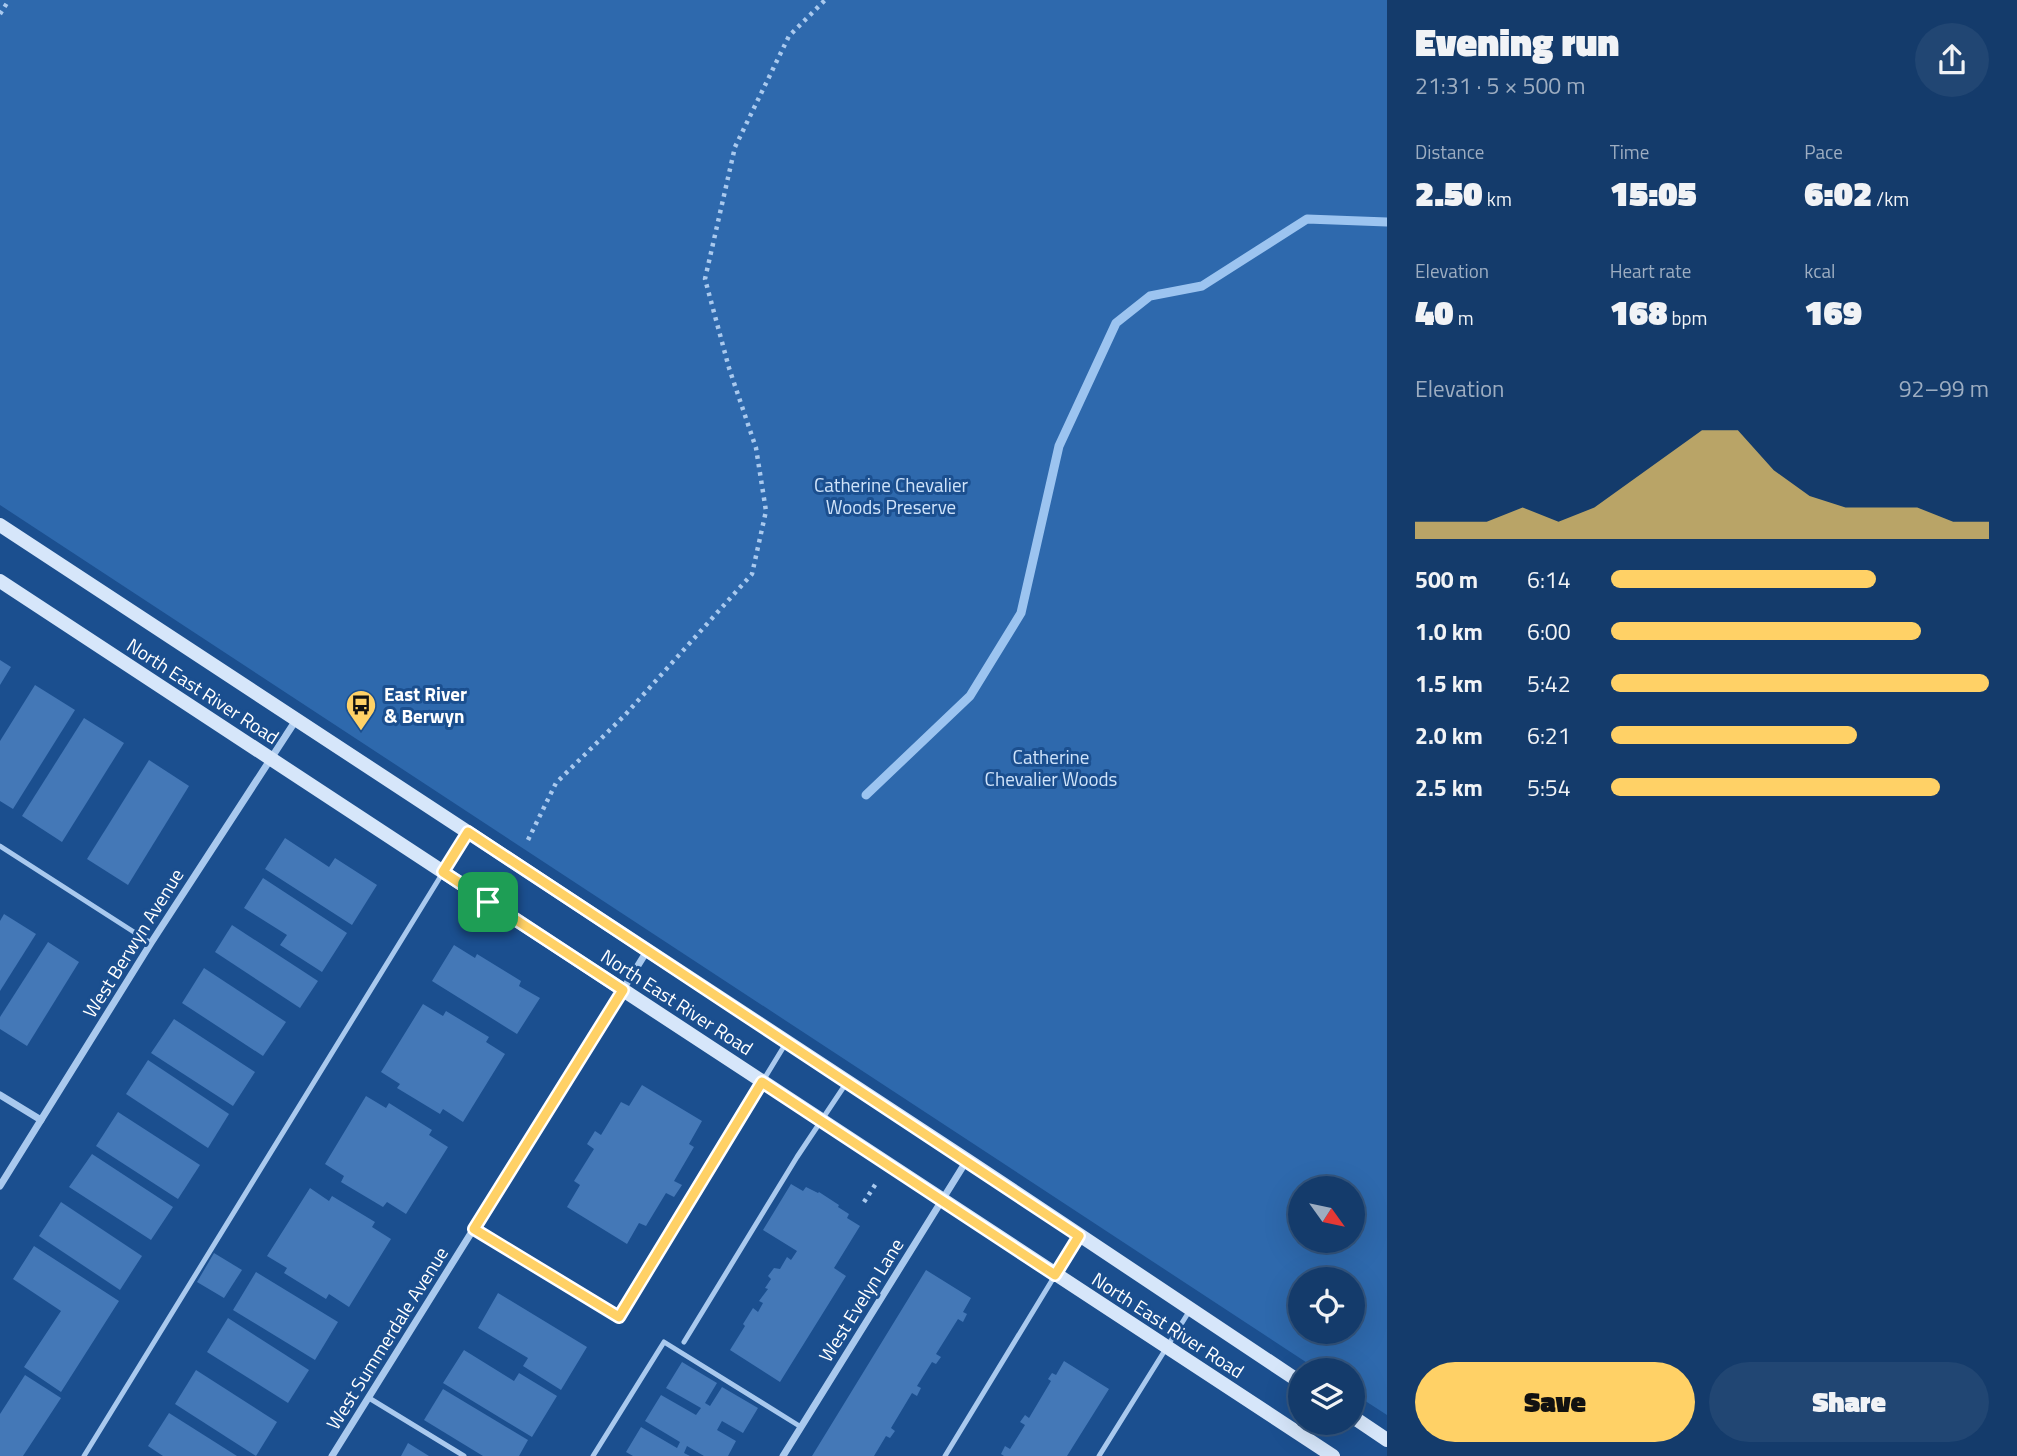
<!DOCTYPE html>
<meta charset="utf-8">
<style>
body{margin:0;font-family:"Titillium Web",sans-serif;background:#214673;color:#f1f3f6;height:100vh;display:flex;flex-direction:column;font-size:26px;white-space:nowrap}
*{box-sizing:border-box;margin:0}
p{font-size:23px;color:#9dadc1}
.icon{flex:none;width:38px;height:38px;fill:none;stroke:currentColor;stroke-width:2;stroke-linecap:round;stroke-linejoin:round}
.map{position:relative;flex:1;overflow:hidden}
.panel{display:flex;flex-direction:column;background:#143b6b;width:630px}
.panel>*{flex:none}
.needle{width:46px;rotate:123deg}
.tools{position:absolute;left:1288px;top:1176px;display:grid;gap:14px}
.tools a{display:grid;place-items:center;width:77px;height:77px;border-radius:50%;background:#143b6b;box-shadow:0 7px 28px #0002,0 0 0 2px #33557e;font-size:35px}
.pin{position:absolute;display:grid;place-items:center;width:60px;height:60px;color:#fff;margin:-30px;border-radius:14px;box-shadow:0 4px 10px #0006}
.round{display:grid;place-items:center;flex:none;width:74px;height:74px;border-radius:37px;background:#214673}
.summary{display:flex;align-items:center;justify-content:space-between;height:119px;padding:0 28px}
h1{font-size:38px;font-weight:800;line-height:52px}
.stats{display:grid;grid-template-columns:repeat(3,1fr);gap:10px;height:119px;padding:7px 28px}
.stats div{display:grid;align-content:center}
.stats b{font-size:35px;font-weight:800}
.stats small{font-size:19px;font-weight:400}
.stats p{font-size:19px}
.chart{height:196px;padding:14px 28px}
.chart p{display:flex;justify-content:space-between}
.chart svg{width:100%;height:126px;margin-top:7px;fill:#ffd166;opacity:.7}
.primary-button{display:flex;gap:14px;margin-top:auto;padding:14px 28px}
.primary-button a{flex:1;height:80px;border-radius:42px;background:#ffd166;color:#111;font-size:28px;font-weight:800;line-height:80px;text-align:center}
.primary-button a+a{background:#214673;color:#f1f3f6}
ul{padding:0 28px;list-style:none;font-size:23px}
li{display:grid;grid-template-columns:112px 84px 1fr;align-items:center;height:52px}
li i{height:18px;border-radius:9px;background:#ffd166}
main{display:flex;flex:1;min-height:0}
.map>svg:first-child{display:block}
.green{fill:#2e69ad;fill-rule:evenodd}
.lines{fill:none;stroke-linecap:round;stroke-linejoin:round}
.stream{stroke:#9cc4f0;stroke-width:9}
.building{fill:#4478b7}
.path{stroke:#a9c9ee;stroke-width:4.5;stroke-dasharray:3.5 5;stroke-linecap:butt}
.lane{stroke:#a9c9ee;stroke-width:5}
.street{stroke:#a9c9ee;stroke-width:7}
.secondary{stroke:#d6e6fa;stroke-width:14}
.route-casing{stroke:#fff;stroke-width:14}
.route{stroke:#ffd166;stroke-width:9}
.labels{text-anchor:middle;stroke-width:6;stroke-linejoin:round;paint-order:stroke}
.park-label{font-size:19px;fill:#cfe3fa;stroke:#1b4f8f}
.street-label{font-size:19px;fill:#fff;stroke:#1b4f8f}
.poi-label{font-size:19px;font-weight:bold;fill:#fff;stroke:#1b4f8f;text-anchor:start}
</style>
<main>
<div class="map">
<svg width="1387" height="1456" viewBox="0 0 1387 1456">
<rect width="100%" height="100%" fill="#1b4f8f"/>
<path class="green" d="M0,0H1387V1415L1353,1393V1370H1318L0,505ZM1300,1188H1353V1241H1300ZM1300,1279H1353V1332H1300Z"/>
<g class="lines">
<path class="stream" d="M866,795L970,696L1021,613L1059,446L1116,323L1150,296L1202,286L1307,219L1387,222"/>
</g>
<g class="building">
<path d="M0,660L11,667L0,685Z"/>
<path d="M35,685L75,710L13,809L0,801V741Z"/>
<path d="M84,718L124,743L62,842L22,816Z"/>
<path d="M149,760L189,786L128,885L87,859Z"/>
<path d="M285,838L329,867L335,858L377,885L352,925L265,869Z"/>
<path d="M263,878L347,933L322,972L280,945L287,935L244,908Z"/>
<path d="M4,914L36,934L0,991V921Z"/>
<path d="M232,925L318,981L300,1008L215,952Z"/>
<path d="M48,942L79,962L27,1046L0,1029V1017Z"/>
<path d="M454,945L475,958L477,954L521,981L519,986L540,998L517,1034L432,981Z"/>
<path d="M204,968L286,1022L263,1056L182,1003Z"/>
<path d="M423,1004L443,1016L446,1011L489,1037L486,1042L505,1054L463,1122L443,1109L440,1114L397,1088L400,1084L381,1072Z"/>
<path d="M174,1019L255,1072L233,1106L151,1053Z"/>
<path d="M148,1060L229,1114L208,1148L126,1094Z"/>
<path d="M642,1085L702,1121L689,1144L694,1147L674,1181L682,1185L674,1197L666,1193L646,1226L639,1223L627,1244L567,1207L580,1185L574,1181L594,1149L587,1144L595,1131L601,1135L621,1102L629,1106Z"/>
<path d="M366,1096L386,1108L389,1103L432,1130L429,1135L448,1147L406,1214L387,1202L383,1207L341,1182L344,1176L325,1164Z"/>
<path d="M118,1112L200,1165L178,1199L96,1146Z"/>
<path d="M92,1154L173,1207L151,1240L69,1187Z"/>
<path d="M791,1184L803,1191L806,1187L818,1193L819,1192L839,1205L838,1207L849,1214L847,1218L860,1226L834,1268L846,1276L780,1382L730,1350L745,1326L743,1324L753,1308L758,1312L763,1303L759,1301L768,1289L765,1288L771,1279L768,1276L774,1268L780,1269L787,1257L791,1260L797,1251L763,1230Z"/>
<path d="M310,1188L329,1201L332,1196L375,1222L372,1227L391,1239L349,1307L329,1294L326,1299L284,1273L287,1268L267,1256Z"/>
<path d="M61,1202L142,1256L120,1290L39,1236Z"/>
<path d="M34,1246L119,1301L61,1392L24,1367L61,1311L13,1279Z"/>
<path d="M214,1253L242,1270L224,1298L197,1282Z"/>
<path d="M926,1270L971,1298L963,1312L967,1314L963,1322L958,1319L936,1354L941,1357L936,1364L932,1362L917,1386L921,1388L917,1396L912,1393L891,1428L895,1431L890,1438L886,1436L874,1456H812Z"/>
<path d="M256,1272L338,1322L315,1360L233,1310Z"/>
<path d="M498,1293L587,1347L561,1390L523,1366L528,1358L478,1328Z"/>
<path d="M228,1318L309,1370L288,1403L207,1352Z"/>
<path d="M464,1350L514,1381L519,1373L557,1396L532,1437L443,1383Z"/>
<path d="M1064,1361L1109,1389L1067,1456H1004L1001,1454L1005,1446L1010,1449L1025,1425L1020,1422L1025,1415L1029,1418L1051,1381L1048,1379L1052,1373L1056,1375Z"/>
<path d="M682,1362L717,1383L705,1403L710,1406L722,1387L758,1408L743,1433L722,1421L717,1430L736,1441L728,1456H704L687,1446L684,1453L690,1456H633L626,1452L641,1427L677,1448L680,1442L645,1421L661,1395L696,1415L701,1408L666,1388Z"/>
<path d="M196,1370L277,1422L256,1456L175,1404Z"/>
<path d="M25,1375L61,1398L23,1456H0V1414Z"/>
<path d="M443,1389L528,1440L519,1456H483L424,1420Z"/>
<path d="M169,1413L237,1456H163L148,1446Z"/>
<path d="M408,1443L429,1456H401Z"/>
</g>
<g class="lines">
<g class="path">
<path d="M0,14L9,0"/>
<path d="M528,840L556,783L625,715L752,574L766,511L756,448L729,368L705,279L735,147L789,36L825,0"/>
<path d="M864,1202L877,1182"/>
</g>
<g class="lane">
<path d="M0,846L151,943"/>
<path d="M473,1229L619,1317L786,1043"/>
<path d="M684,1342L797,1157L847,1082"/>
<path d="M369,1398L464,1456"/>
<path d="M84,1456L466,835"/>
<path d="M593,1456L664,1342L801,1427"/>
<path d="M945,1456L1079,1236"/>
<path d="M1099,1456L1190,1310"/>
</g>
<g class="street">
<path d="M0,1095L41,1120"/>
<path d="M0,1186L151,943L296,720"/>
<path d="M332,1456L647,951"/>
<path d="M783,1456L967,1160"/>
</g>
<g class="secondary">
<path d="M0,525L967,1160L1300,1382"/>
<path d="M0,581L1333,1456"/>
<path d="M1353,1417L1387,1440"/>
</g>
</g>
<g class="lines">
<g class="route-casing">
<path id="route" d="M468,832L1079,1236L1055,1275L762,1082L619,1317L474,1229L623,990L443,872Z"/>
</g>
<use href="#route" class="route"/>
</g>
<defs>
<g id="bus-pin" transform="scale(1.575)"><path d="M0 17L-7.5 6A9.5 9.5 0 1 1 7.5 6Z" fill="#ffd166" stroke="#1b4f8f"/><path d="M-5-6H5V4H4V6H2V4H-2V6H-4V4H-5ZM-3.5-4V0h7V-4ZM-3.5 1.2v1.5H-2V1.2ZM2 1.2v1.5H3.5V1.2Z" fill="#111"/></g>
</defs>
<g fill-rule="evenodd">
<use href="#bus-pin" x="361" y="705"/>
</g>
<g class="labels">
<g class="park-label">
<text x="891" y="492">Catherine Chevalier<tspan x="891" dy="22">Woods Preserve</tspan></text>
<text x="1051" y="764">Catherine<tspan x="1051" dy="22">Chevalier Woods</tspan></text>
</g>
<g class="street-label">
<text transform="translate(203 691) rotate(33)" y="7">North East River Road</text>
<text transform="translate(133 943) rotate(-58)" y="7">West Berwyn Avenue</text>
<text transform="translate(677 1002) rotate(33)" y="7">North East River Road</text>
<text transform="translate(861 1300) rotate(-58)" y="7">West Evelyn Lane</text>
<text transform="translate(1168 1325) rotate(33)" y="7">North East River Road</text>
<text transform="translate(387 1338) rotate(-58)" y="7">West Summerdale Avenue</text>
</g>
<g class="poi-label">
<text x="384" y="701">East River<tspan x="384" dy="22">&amp; Berwyn</tspan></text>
</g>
</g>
</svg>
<div class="tools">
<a><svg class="needle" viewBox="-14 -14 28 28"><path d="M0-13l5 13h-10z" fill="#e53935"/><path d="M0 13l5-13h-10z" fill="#9dadc1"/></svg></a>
<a><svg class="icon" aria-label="locate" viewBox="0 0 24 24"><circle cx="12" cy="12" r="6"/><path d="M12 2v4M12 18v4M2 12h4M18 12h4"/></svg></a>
<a><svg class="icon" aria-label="layers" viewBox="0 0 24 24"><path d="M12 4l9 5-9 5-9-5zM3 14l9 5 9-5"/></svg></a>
</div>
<div class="pin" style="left:488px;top:902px;background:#1e9e55"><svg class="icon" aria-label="arrive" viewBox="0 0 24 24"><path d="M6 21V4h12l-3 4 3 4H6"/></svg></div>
</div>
<section class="panel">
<div class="summary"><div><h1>Evening run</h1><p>21:31 · 5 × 500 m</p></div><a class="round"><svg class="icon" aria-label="share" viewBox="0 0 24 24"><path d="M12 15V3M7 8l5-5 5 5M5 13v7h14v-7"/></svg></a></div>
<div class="stats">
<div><p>Distance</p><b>2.50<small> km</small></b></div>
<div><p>Time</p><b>15:05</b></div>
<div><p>Pace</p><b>6:02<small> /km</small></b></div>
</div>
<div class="stats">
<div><p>Elevation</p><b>40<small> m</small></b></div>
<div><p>Heart rate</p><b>168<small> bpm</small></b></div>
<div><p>kcal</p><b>169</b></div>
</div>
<div class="chart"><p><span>Elevation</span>92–99 m</p>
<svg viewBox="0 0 160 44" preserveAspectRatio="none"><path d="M0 44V38L10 38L20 38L30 33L40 38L50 33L60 24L70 15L80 6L90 6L100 20L110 29L120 33L130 33L140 33L150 38L160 38V44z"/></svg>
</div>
<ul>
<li><b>500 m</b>6:14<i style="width:70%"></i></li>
<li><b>1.0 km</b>6:00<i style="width:82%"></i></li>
<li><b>1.5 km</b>5:42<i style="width:100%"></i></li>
<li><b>2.0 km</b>6:21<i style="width:65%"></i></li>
<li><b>2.5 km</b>5:54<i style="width:87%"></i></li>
</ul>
<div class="primary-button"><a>Save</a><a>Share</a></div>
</section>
</main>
